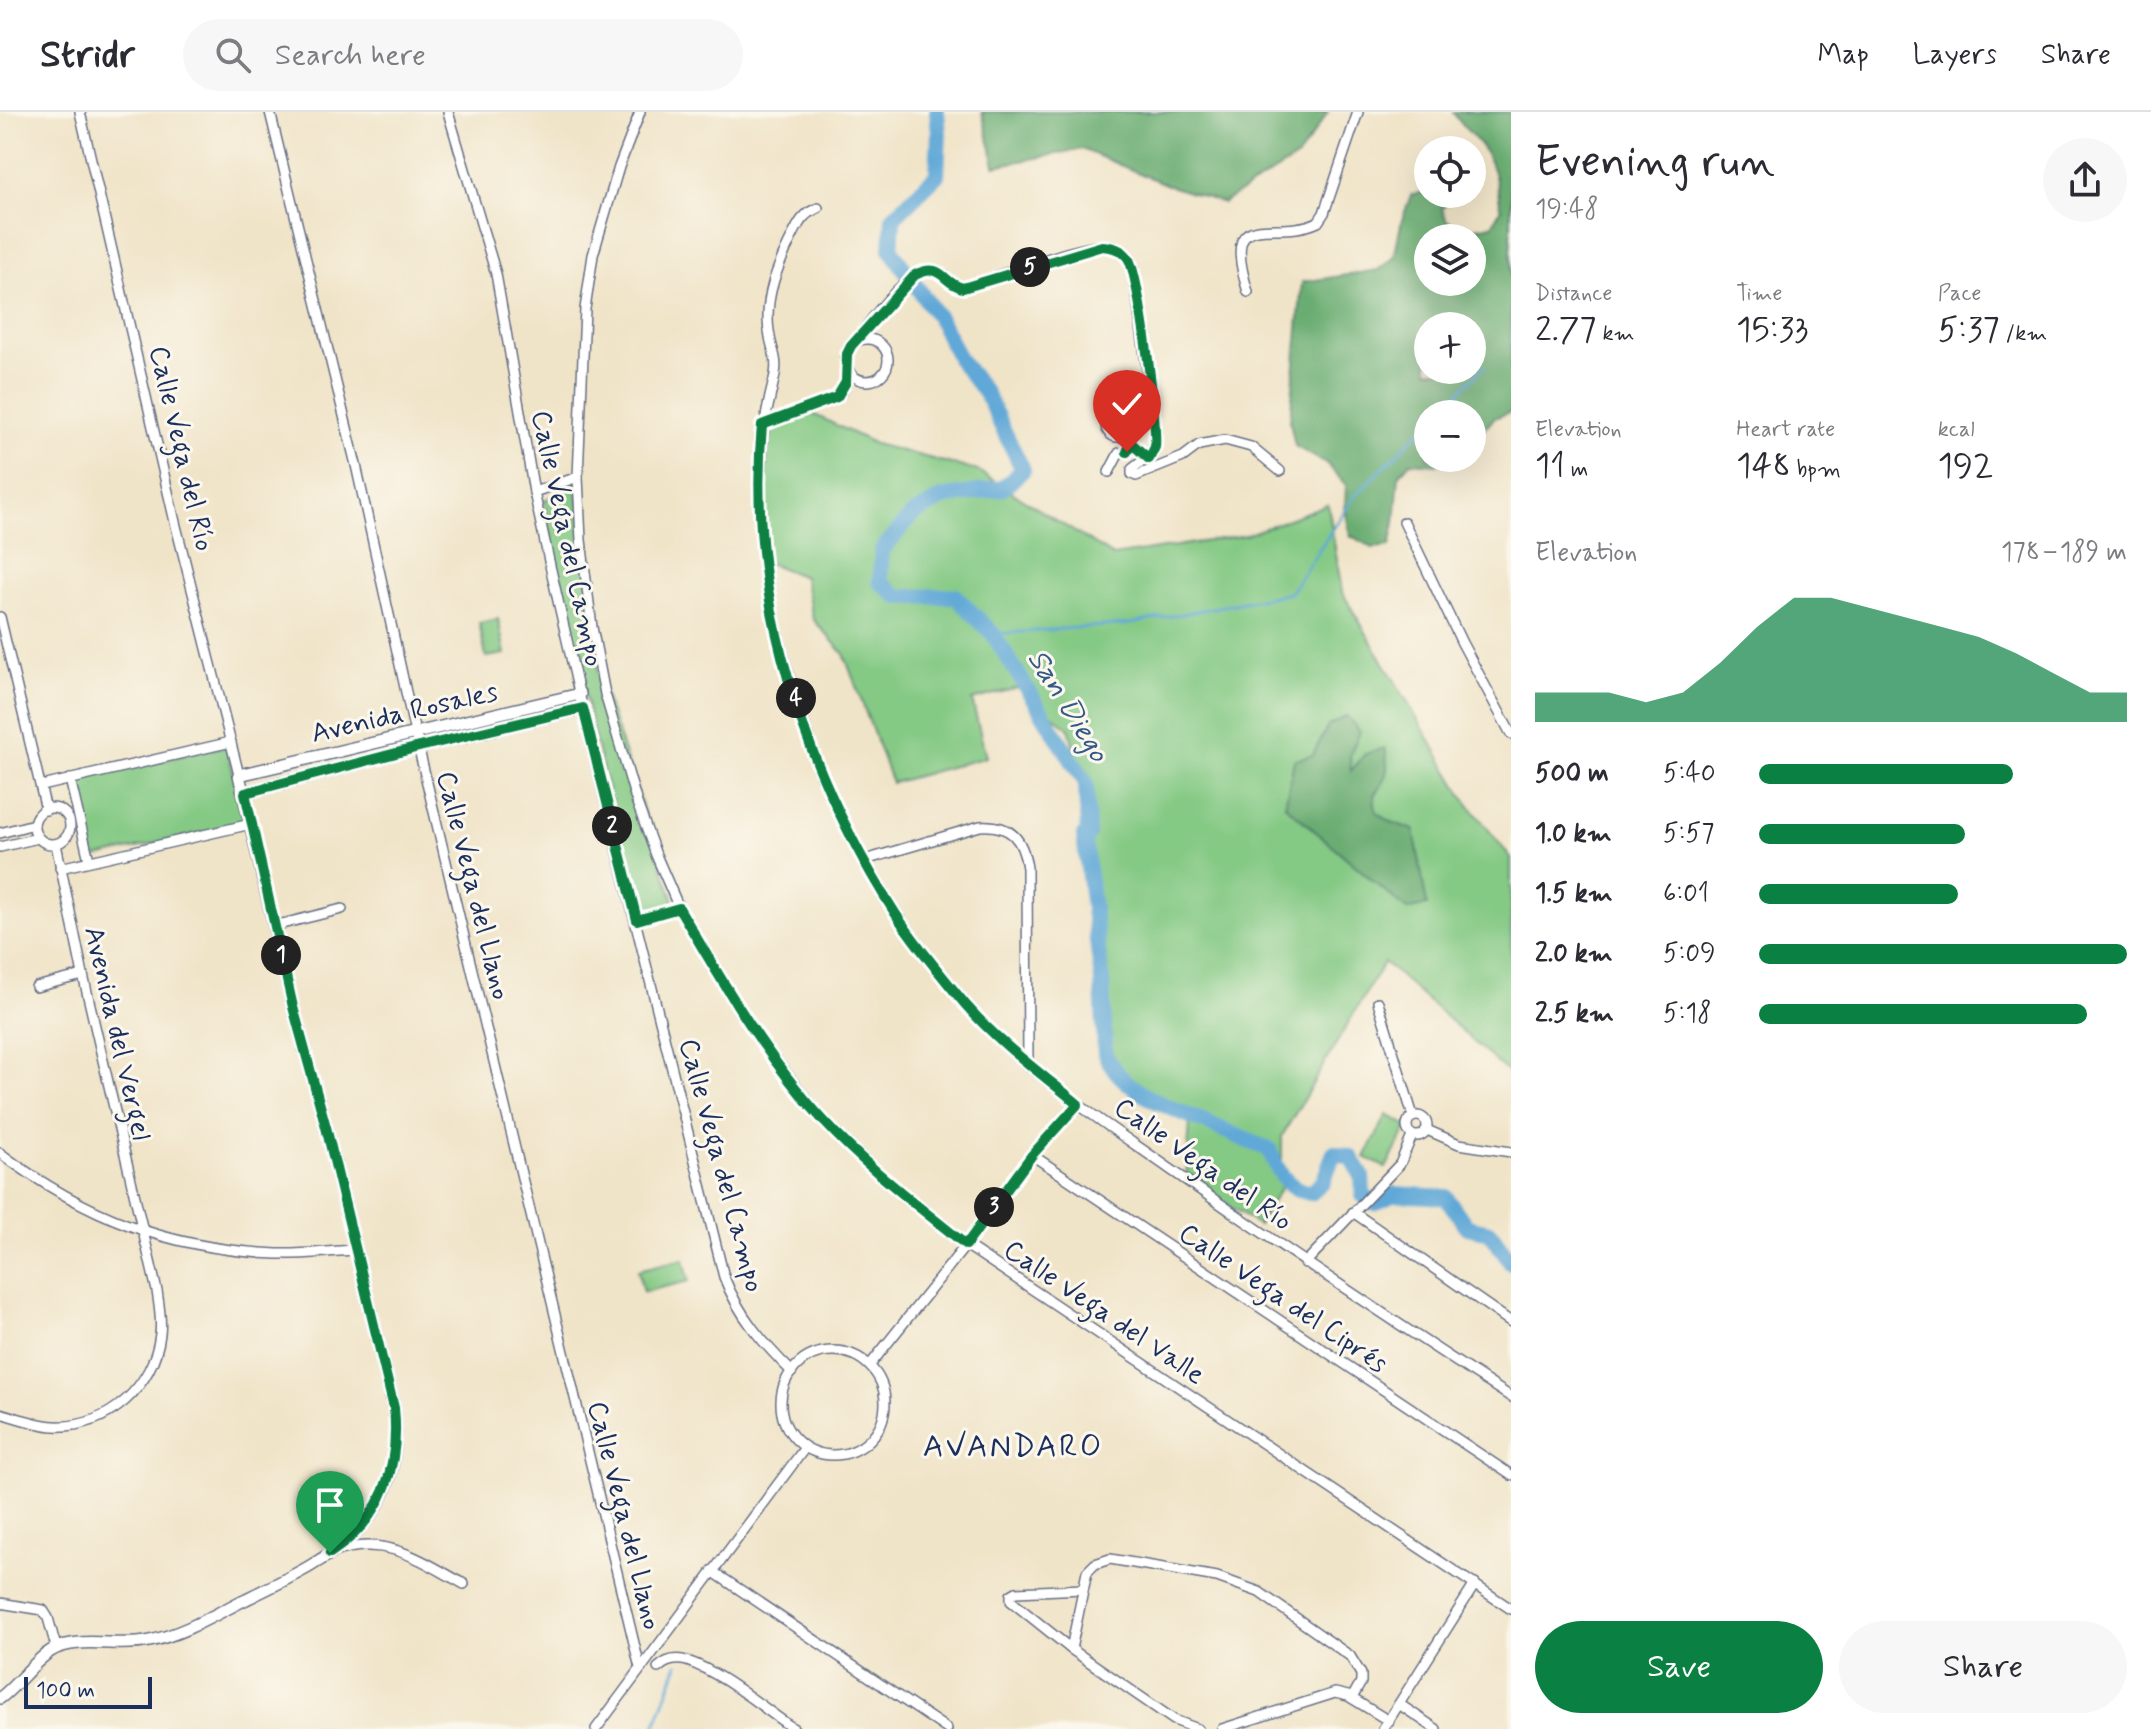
<!DOCTYPE html>
<meta charset="utf-8">
<style>
body{margin:0;font-family:Mynerve,sans-serif;background:#f7f7f7;color:#2b2b33;height:100vh;display:flex;flex-direction:column;font-size:30px;white-space:nowrap}
*{box-sizing:border-box;margin:0}
p{font-size:26px;color:#7c7c81}
.icon{flex:none;width:44px;height:44px;fill:none;stroke:currentColor;stroke-width:2;stroke-linecap:round;stroke-linejoin:round}
.map{position:relative;flex:1;overflow:hidden}
.sheet{display:flex;flex-direction:column;background:#fff;width:640px}
.sheet>*{flex:none}
.tools{position:absolute;left:1414px;top:24px;display:grid;gap:16px}
.tools a{display:grid;place-items:center;width:72px;height:72px;border-radius:50%;background:#fff;box-shadow:0 8px 32px #0002;font-size:40px}
.scale{position:absolute;left:24px;bottom:20px;width:128px;box-sizing:border-box;padding-left:8px;border:4px solid #1b2f5e;border-top:0;font-size:22px;line-height:28px;white-space:nowrap;color:#1b2f5e;-webkit-text-stroke:6px #fbf7ec;paint-order:stroke}
.pin{position:absolute;display:grid;place-items:center;width:68px;height:68px;color:#fff;margin:-82px -34px;border-radius:50% 50% 50% 0;rotate:-45deg;box-shadow:0 0 8px #0007}
.pin .icon{rotate:45deg}
.km{position:absolute;width:40px;height:40px;margin:-20px;border-radius:50%;background:#222;color:#fff;font-size:22px;line-height:40px;text-align:center}
.round{display:grid;place-items:center;flex:none;width:84px;height:84px;border-radius:42px;background:#f7f7f7}
.head{display:flex;align-items:center;justify-content:space-between;height:136px;padding:0 24px}
h1{font-size:44px;font-weight:600;line-height:60px}
.stats{display:grid;grid-template-columns:repeat(3,1fr);gap:12px;height:136px;padding:8px 24px}
.stats div{display:grid;align-content:center}
.stats b{font-size:34px;font-weight:600}
.stats small{font-size:22px;font-weight:400}
.stats p{font-size:22px}
.chart{height:224px;padding:16px 24px}
.chart p{display:flex;justify-content:space-between}
.chart svg{width:100%;height:144px;margin-top:8px;fill:#0b8043;opacity:.7}
.cta{display:flex;gap:16px;margin-top:auto;padding:16px 24px}
.cta a{flex:1;height:92px;border-radius:48px;background:#0b8043;color:#fff;font-size:32px;font-weight:600;line-height:92px;text-align:center}
.cta a+a{background:#f7f7f7;color:#2b2b33}
ul{padding:0 24px;list-style:none;font-size:26px}
li{display:grid;grid-template-columns:128px 96px 1fr;align-items:center;height:60px}
li i{height:20px;border-radius:10px;background:#0b8043}
header{display:flex;align-items:center;gap:48px;box-sizing:border-box;height:112px;padding:0 40px;background:#fff;border-bottom:2px solid #e1e1e2}
header strong{font-size:38px}
nav{display:flex;gap:44px;margin-inline-start:auto;font-size:28px}
.search{width:560px;height:72px;background:#f7f7f7;display:flex;align-items:center;gap:20px;box-sizing:border-box;padding:0 28px;border-radius:44px;color:#7c7c81;font-size:30px}
main{display:flex;flex:1;min-height:0}
.map>svg:first-child{display:block}
.green{fill:#84c984;stroke:#507c71;stroke-width:2}
.forest{fill:#6bad72;stroke:#436e68;stroke-width:2;fill-rule:evenodd}
.lines{fill:none;stroke-linecap:round;stroke-linejoin:round}
.stream{stroke:#60a8d7;stroke-width:3}
.river{stroke:#60a8d7;stroke-width:16}
.minor-casing{stroke:#666e83;stroke-width:12}
.tertiary-casing{stroke:#666e83;stroke-width:14}
.minor{stroke:#fff;stroke-width:9}
.tertiary{stroke:#fff;stroke-width:11}
.route-casing{stroke:#fff;stroke-width:16}
.route{stroke:#0b8043;stroke-width:10}
.labels{text-anchor:middle;stroke-width:6;stroke-linejoin:round;paint-order:stroke}
.street-label{font-size:28px;fill:#1b2f5e;stroke:#fbf7ec}
.water-label{font-size:30px;font-style:italic;fill:#335988;stroke:#fbf7ec}
.quarter-label{font-size:32px;letter-spacing:2px;fill:#1b2f5e;stroke:#fbf7ec}
</style>
<header>
<strong>Stridr</strong>
<div class="search"><svg class="icon" aria-label="search" viewBox="0 0 24 24"><circle cx="10" cy="10" r="6"/><path d="M15 15l6 6"/></svg>Search here</div>
<nav><a>Map</a><a>Layers</a><a>Share</a></nav>
</header>
<main>
<div class="map">
<svg width="1511" height="1617" viewBox="0 0 1511 1617">
<rect width="100%" height="100%" fill="#fbf7ec"/>
<filter id="ink" filterUnits="userSpaceOnUse"><feTurbulence type="fractalNoise" baseFrequency=".0125" numOctaves="2"/><feDisplacementMap in="SourceGraphic" scale="16" xChannelSelector="R" yChannelSelector="G"/><feConvolveMatrix kernelMatrix="1 2 1 2 8 2 1 2 1" color-interpolation-filters="sRGB"/></filter>
<filter id="wash" filterUnits="userSpaceOnUse"><feTurbulence type="fractalNoise" baseFrequency=".006" numOctaves="4" result="noise"/><feDisplacementMap in="SourceGraphic" scale="32" xChannelSelector="R" yChannelSelector="G"/><feGaussianBlur stdDeviation="1.8" result="paint"/><feColorMatrix in="noise" values="0 0 0 0 0 0 0 0 0 0 0 0 0 0 0 0 0 1.4 0 .05"/><feComposite in="paint" operator="in"/></filter>
<g filter="url(#wash)">
<rect width="100%" height="100%" fill="#f0e4c8"/>
<g class="green">
<path d="M809,300L875,332L978,359L1113,444L1246,423L1328,392L1342,480L1466,689L1511,746V963L1384,850L1282,1024V1074L1258,1113L1186,1067L1190,1009L1156,992L1118,967L1102,943L1100,869L1083,721L1086,720L1084,672L1069,616L1017,576L972,588L986,645L892,671L844,542L813,507L804,465L761,448L768,314Z"/>
<path d="M576,368L599,566L676,795L637,806L614,700L593,620L544,389Z"/>
<path d="M498,507L505,542L486,545L479,511Z"/>
<path d="M227,634L245,711L93,746L74,667Z"/>
<path d="M1387,1003L1408,1014L1386,1056L1365,1045Z"/>
<path d="M684,1147L689,1169L643,1180L638,1158Z"/>
</g>
<g class="forest">
<path d="M982,0H1328L1298,45L1223,91L1170,74L1082,37L995,54Z"/>
<path d="M1453,0H1511V300L1494,306L1472,333V302H1428V346H1460L1438,352L1410,350L1399,363L1395,411L1390,434L1373,436L1350,423L1345,395L1346,373L1327,352L1295,334L1290,310L1302,170L1378,158L1394,145L1402,108L1411,83L1428,79V82H1454L1442,97L1447,109L1471,117L1492,113L1501,97C1497,73 1495,50 1478,30C1469,20 1460,12 1453,0ZM1472,126V170H1428V126ZM1428,214H1472V258H1428Z"/>
<path d="M1347,604L1360,620L1350,642L1351,659L1365,642L1385,636C1389,656 1388,667 1374,683L1376,700L1389,709L1414,718L1427,793L1407,798L1285,693L1294,648L1313,643L1328,614Z"/>
</g>
<g class="lines">
<g class="stream">
<path d="M1437,302L1485,254"/>
<path d="M993,522L1130,512L1290,481L1355,384L1428,311"/>
<path d="M654,1617L678,1552"/>
</g>
<path class="river" d="M937,0L939,21L937,63L893,106L891,138L940,208L959,247L986,282L1023,358L1003,376L942,386L912,403L882,438L880,470L899,485L955,484L993,522L1086,671L1088,722L1084,724L1102,869L1105,942C1124,983 1173,996 1212,1013C1231,1021 1249,1030 1269,1037C1278,1059 1285,1077 1311,1081L1323,1070L1334,1041L1351,1045L1362,1064L1363,1083L1375,1091L1394,1082L1446,1085L1467,1115L1490,1120L1511,1151"/>
</g>
</g>
<g filter="url(#ink)">
<g class="lines">
<g class="minor-casing">
<g id="minor">
<path d="M80,0L175,410L239,663"/>
<path d="M270,0L356,353L415,621L640,1556"/>
<path d="M448,0L496,162L534,380L551,458L587,616L724,1165C739,1204 763,1231 792,1260"/>
<path d="M640,0L619,55L593,143L585,197L578,365L581,428L592,515L605,582L637,691L656,743L679,796L729,881L764,933L823,1008L881,1064L966,1133L1511,1497"/>
<path d="M818,96C814,98 808,100 805,104C800,108 796,117 793,123C778,153 764,185 769,219C772,243 780,245 773,272C747,374 761,476 793,576C802,605 811,635 822,664C856,746 908,826 966,892C1023,959 1099,1007 1170,1057C1282,1135 1396,1211 1511,1285"/>
<path d="M1248,180C1220,88 1273,131 1318,110L1324,101L1358,0"/>
<circle cx="867" cy="248" r="21"/>
<path d="M857,229C868,211 908,157 930,158C945,158 950,174 963,176C991,167 1082,131 1107,134C1120,136 1129,144 1133,157L1156,322L1153,341L1132,357V362L1136,364L1183,345L1199,333L1225,328L1251,335L1280,359"/>
<circle cx="1118" cy="313" r="12"/>
<path d="M762,313C774,309 835,288 839,283C846,277 847,269 848,260"/>
<path d="M1109,360L1119,341L1127,340L1131,331"/>
<path d="M534,380L578,365"/>
<path d="M1404,410L1462,531L1511,622"/>
<path d="M0,505L46,698"/>
<path d="M70,667L89,748"/>
<path d="M42,674L231,630"/>
<circle cx="52" cy="714" r="18"/>
<path d="M0,721L34,712"/>
<path d="M0,735L38,726"/>
<path d="M865,748L980,714C1011,712 1023,727 1027,756L1028,953"/>
<path d="M60,756L251,712"/>
<path d="M637,808L679,796"/>
<path d="M274,814L342,797"/>
<path d="M36,875L83,863"/>
<path d="M1378,890L1413,1004"/>
<circle cx="1417" cy="1014" r="10"/>
<path d="M1427,1018L1459,1032L1511,1040"/>
<path d="M0,1041C86,1105 169,1137 277,1142C303,1143 330,1139 356,1138"/>
<path d="M1032,1043L1511,1363"/>
<path d="M1353,1100L1511,1210"/>
<path d="M1305,1151L1400,1052L1412,1024"/>
<circle cx="833" cy="1291" r="52"/>
<path d="M870,1253L966,1133L1032,1043L1078,992"/>
<path d="M0,1301C18,1306 36,1313 54,1314C108,1317 154,1274 160,1222C162,1208 159,1193 157,1179L83,863L56,732"/>
<path d="M334,1440C386,1422 420,1448 464,1472"/>
<path d="M712,1459L947,1617"/>
<path d="M0,1491L43,1498L48,1506L56,1535"/>
<path d="M1071,1537L1011,1489V1483L1016,1480L1083,1477"/>
<path d="M658,1556C666,1548 676,1546 687,1549C721,1560 763,1596 794,1617"/>
<path d="M1399,1592L1436,1617"/>
<path d="M596,1617L804,1337"/>
<path d="M1198,1617L1174,1608L1071,1537L1087,1460L1095,1452L1110,1447L1217,1465L1259,1480L1350,1544L1361,1562V1570L1352,1586"/>
<path d="M1222,1617L1335,1581L1348,1584L1389,1609"/>
<path d="M1383,1617L1475,1472"/>
</g>
</g>
<g class="tertiary-casing">
<g id="tertiary">
<path d="M245,681L419,635L583,596"/>
<path d="M0,1586C18,1573 40,1541 59,1535C89,1525 120,1536 150,1529C183,1522 214,1503 244,1488C335,1444 406,1411 394,1296L326,1015L293,895L239,663L580,582"/>
</g>
</g>
<use href="#minor" class="minor"/>
<use href="#tertiary" class="tertiary"/>
</g>
</g>
<g class="lines" filter="url(#ink)">
<g class="route-casing">
<path id="route" d="M330,1441C382,1407 400,1357 394,1296L326,1015L293,895L245,681L419,635L583,596L637,808L679,796C722,869 765,945 823,1008C866,1055 917,1093 966,1133L1032,1043L1078,992C1039,960 998,930 965,892C941,863 915,832 895,801C804,658 746,484 762,313L837,285L846,270L847,242L851,234L915,163C943,149 942,172 963,176L1102,134C1112,135 1122,137 1128,146C1139,161 1158,314 1155,335L1149,347L1131,331L1127,340"/>
</g>
<use href="#route" class="route"/>
</g>
<g class="labels">
<g class="street-label">
<text transform="translate(183 336) rotate(77)" y="10">Calle Vega del Río</text>
<text transform="translate(569 426) rotate(78)" y="10">Calle Vega del Campo</text>
<text transform="translate(404 599) rotate(-13)" y="10">Avenida Rosales</text>
<text transform="translate(475 773) rotate(76)" y="10">Calle Vega del Llano</text>
<text transform="translate(119 921) rotate(77)" y="10">Avenida del Vergel</text>
<text transform="translate(1204 1051) rotate(35)" y="10">Calle Vega del Río</text>
<text transform="translate(723 1053) rotate(75)" y="10">Calle Vega del Campo</text>
<text transform="translate(1284 1185) rotate(34)" y="10">Calle Vega del Ciprés</text>
<text transform="translate(1105 1199) rotate(34)" y="10">Calle Vega del Valle</text>
<text transform="translate(626 1403) rotate(76)" y="10">Calle Vega del Llano</text>
</g>
<g class="water-label">
<text transform="translate(1069 593) rotate(58)" y="10">San Diego</text>
</g>
<g class="quarter-label">
<text x="1013" y="1344">AVANDARO</text>
</g>
</g>
</svg>
<div class="tools">
<a><svg class="icon" aria-label="locate" viewBox="0 0 24 24"><circle cx="12" cy="12" r="6"/><path d="M12 2v4M12 18v4M2 12h4M18 12h4"/></svg></a>
<a><svg class="icon" aria-label="layers" viewBox="0 0 24 24"><path d="M12 4l9 5-9 5-9-5zM3 14l9 5 9-5"/></svg></a>
<a>+</a>
<a>−</a>
</div>
<div class="scale">100 m</div>
<div class="pin" style="left:330px;top:1441px;background:#1e9e55"><svg class="icon" aria-label="arrive" viewBox="0 0 24 24"><path d="M6 21V4h12l-3 4 3 4H6"/></svg></div>
<div class="pin" style="left:1127px;top:340px;background:#d93025"><svg class="icon" aria-label="check" viewBox="0 0 24 24"><path d="M5 12l5 5 9-10"/></svg></div>
<b class="km" style="left:281px;top:843px">1</b>
<b class="km" style="left:612px;top:714px">2</b>
<b class="km" style="left:994px;top:1095px">3</b>
<b class="km" style="left:796px;top:586px">4</b>
<b class="km" style="left:1030px;top:155px">5</b>
</div>
<section class="sheet">
<div class="head"><div><h1>Evening run</h1><p>19:48</p></div><a class="round"><svg class="icon" aria-label="share" viewBox="0 0 24 24"><path d="M12 15V3M7 8l5-5 5 5M5 13v7h14v-7"/></svg></a></div>
<div class="stats">
<div><p>Distance</p><b>2.77<small> km</small></b></div>
<div><p>Time</p><b>15:33</b></div>
<div><p>Pace</p><b>5:37<small> /km</small></b></div>
</div>
<div class="stats">
<div><p>Elevation</p><b>11<small> m</small></b></div>
<div><p>Heart rate</p><b>148<small> bpm</small></b></div>
<div><p>kcal</p><b>192</b></div>
</div>
<div class="chart"><p><span>Elevation</span>178–189 m</p>
<svg viewBox="0 0 160 44" preserveAspectRatio="none"><path d="M0 44V35L10 35L20 35L30 38L40 35L50 26L60 15L70 6L80 6L90 9L100 12L110 15L120 18L130 23L140 29L150 35L160 35V44z"/></svg>
</div>
<ul>
<li><b>500 m</b>5:40<i style="width:69%"></i></li>
<li><b>1.0 km</b>5:57<i style="width:56%"></i></li>
<li><b>1.5 km</b>6:01<i style="width:54%"></i></li>
<li><b>2.0 km</b>5:09<i style="width:100%"></i></li>
<li><b>2.5 km</b>5:18<i style="width:89%"></i></li>
</ul>
<div class="cta"><a>Save</a><a>Share</a></div>
</section>
</main>
